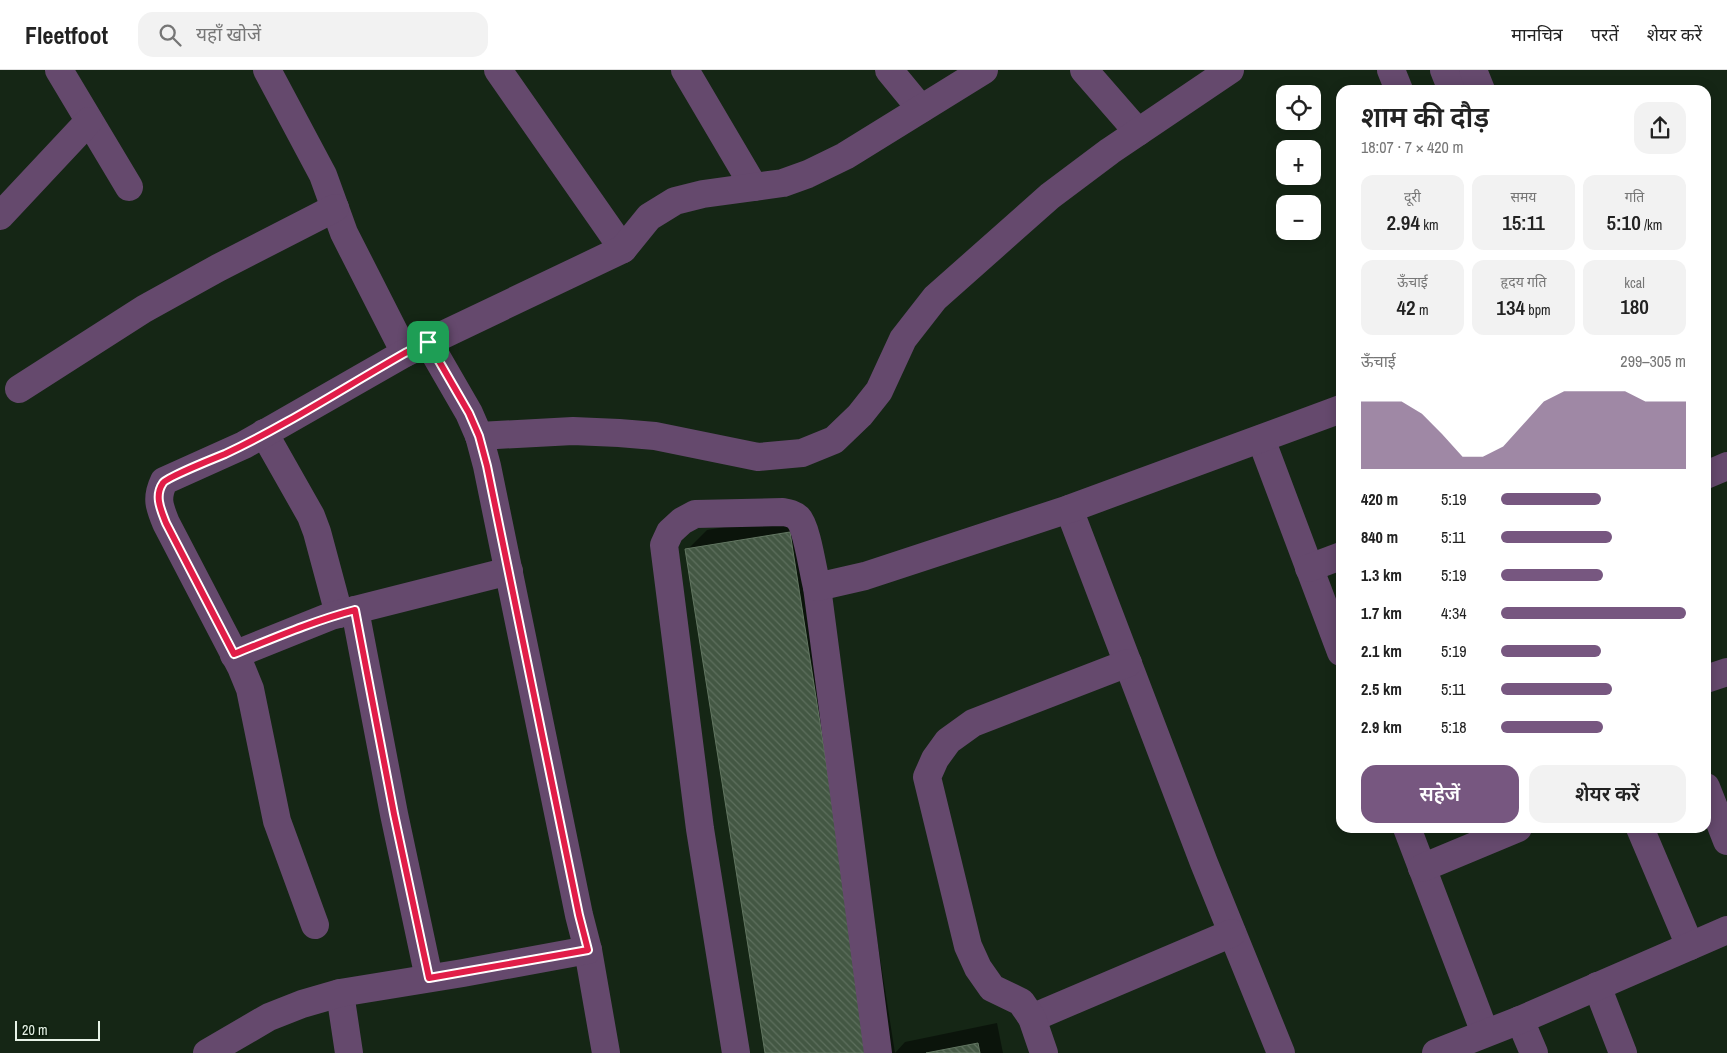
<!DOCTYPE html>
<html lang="hi">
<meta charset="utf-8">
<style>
body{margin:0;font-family:"Archivo Narrow","Noto Sans Devanagari",sans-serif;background:#f2f2f2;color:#222;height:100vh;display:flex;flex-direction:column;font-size:19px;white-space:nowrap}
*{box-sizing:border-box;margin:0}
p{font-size:16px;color:#767676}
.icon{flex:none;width:28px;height:28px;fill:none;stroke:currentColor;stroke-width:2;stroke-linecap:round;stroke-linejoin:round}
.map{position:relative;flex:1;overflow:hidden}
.side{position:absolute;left:1336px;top:15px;width:375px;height:748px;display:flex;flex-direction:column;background:#fff;border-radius:15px;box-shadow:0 2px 12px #0003}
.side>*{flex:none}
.fabs{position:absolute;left:1276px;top:15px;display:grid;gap:10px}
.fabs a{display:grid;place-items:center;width:45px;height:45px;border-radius:10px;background:#fff;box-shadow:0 2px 12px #0003;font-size:25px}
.scale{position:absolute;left:15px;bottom:12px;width:85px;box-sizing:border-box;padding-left:5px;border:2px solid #e7f3e7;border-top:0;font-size:14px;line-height:18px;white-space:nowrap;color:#e7f3e7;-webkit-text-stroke:4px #0c1d0c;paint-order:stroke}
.pin{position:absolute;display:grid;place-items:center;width:42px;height:42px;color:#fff;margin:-21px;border-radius:10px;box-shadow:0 2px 8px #0006}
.round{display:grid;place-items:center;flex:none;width:52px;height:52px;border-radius:15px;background:#f2f2f2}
.head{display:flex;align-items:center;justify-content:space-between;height:85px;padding:0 25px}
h1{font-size:28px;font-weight:600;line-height:38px}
.stats{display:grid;grid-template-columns:repeat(3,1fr);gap:8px;height:85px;padding:5px 25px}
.stats div{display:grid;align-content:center;border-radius:12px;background:#f2f2f2;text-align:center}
.stats b{font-size:21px;font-weight:600}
.stats small{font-size:14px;font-weight:400}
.stats p{font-size:14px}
.chart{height:140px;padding:10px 25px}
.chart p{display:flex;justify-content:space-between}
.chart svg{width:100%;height:90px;margin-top:5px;fill:#775780;opacity:.7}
.cta{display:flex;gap:10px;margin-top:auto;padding:10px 25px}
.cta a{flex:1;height:58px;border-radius:15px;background:#775780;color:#fff;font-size:20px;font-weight:600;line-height:58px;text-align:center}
.cta a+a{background:#f2f2f2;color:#222}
ul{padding:0 25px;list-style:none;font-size:16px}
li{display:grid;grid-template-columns:80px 60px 1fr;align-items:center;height:38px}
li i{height:12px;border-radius:6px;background:#775780}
header{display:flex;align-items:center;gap:30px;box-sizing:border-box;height:70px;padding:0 25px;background:#fff;border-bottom:1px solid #e0e0e0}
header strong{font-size:24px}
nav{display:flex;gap:28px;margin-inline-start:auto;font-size:18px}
.search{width:350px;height:45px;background:#f2f2f2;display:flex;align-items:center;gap:12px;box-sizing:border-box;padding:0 18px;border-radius:15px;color:#767676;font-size:19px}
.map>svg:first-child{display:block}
.shadow{fill:#0007}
.building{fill:url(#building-back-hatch);stroke:#627661}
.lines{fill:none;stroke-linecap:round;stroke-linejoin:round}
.minor{stroke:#65496d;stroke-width:28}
.route-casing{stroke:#fff;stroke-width:10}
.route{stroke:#e11d48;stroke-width:6}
</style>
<header>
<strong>Fleetfoot</strong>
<div class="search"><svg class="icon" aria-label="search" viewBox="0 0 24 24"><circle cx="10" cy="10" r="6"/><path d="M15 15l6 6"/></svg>यहाँ खोजें</div>
<nav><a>मानचित्र</a><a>परतें</a><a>शेयर करें</a></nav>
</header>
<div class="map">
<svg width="1727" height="983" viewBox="0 0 1727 983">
<defs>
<pattern id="building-back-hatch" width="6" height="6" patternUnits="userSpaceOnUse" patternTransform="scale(1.25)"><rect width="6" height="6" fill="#435743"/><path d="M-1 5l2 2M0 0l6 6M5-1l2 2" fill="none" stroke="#5e705e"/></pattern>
</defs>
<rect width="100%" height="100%" fill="#152615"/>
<path class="shadow" d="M810,443L895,983L905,972L997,953L1003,983H766L687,480L707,460Z"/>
<g class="building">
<path d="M790,462L872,983H765L685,479Z"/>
<path d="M978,973L980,983H926Z"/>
</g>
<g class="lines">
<g class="minor">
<path d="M59,0L129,117"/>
<path d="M267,0L323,105L344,163L405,283"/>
<path d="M498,0L623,179"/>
<path d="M685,0L754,117"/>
<path d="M889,0L921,39"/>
<path d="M1084,0L1138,62"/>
<path d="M1391,0L1399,20"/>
<path d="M1444,0L1452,20"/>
<path d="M1473,0L1481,20"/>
<path d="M0,146L89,51"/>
<path d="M428,272L469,343L479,366L487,396L579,845L588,880L606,983"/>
<path d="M19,319L144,239L218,198L335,138"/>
<path d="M264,363L311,446L317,462L339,544"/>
<path d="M479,366L573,361L619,363L655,366L758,387L802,383L834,370L860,345L879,321L903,269L935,228L1050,126L1110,81L1230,0"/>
<path d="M1261,369L1341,582"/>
<path d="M1706,405L1727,396"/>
<path d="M1069,439L1204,793L1281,983"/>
<path d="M1309,498L1341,486"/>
<path d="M817,517L878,983"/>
<path d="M355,540L394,744L429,908"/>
<path d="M234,585L331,546L509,501"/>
<path d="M1706,609L1727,602"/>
<path d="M1706,717L1727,771"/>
<path d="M1407,758L1485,963"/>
<path d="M1640,758L1690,876"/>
<path d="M1422,798L1518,758"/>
<path d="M315,855L277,751L250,619L241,597L166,453C159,436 156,428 164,411L244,375L405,283L623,179L649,147L675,131L703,124L783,113L808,104L845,86L984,0"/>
<path d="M1597,916L1623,983"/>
<path d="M340,923L349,983"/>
<path d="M1032,948L1232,863"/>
<path d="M1520,950L1534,983"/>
<path d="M207,983L269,947L302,934L340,923L463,903L588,880"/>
<path d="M736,983L700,759L664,475L670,462L682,451L695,444L783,442C789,443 794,444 798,448C807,457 813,502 817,517L865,506L1069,439L1341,339"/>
<path d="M1044,983L1032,948L1021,932L992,918L978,898L968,876L927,707L935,689L948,671L973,653L1128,593"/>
<path d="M1436,983L1520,950L1727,860"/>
</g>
</g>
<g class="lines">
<g class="route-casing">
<path id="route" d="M428,272L469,343L479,366L487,396L579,845L588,880L429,908L394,744L355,540C313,551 274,568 234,584L166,453C161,440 154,426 163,413C166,408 215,388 225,384C287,355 345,317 405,283Z"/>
</g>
<use href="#route" class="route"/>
</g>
</svg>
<div class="fabs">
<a><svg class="icon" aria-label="locate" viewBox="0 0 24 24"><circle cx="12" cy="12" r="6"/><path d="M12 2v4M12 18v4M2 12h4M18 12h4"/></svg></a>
<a>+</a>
<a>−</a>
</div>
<div class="scale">20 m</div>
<div class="pin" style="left:428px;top:272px;background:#1e9e55"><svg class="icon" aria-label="arrive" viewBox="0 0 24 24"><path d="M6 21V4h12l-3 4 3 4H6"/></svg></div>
<section class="side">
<div class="head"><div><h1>शाम की दौड़</h1><p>18:07 · 7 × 420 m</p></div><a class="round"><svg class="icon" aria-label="share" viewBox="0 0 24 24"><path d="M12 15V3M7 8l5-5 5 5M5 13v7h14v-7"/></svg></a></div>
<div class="stats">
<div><p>दूरी</p><b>2.94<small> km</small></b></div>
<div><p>समय</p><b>15:11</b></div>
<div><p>गति</p><b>5:10<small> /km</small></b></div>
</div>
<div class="stats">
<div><p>ऊँचाई</p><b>42<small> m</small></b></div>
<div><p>हृदय गति</p><b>134<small> bpm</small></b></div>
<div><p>kcal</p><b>180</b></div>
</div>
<div class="chart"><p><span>ऊँचाई</span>299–305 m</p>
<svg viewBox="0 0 160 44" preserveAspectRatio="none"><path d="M0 44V11L10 11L20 11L30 17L40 27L50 38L60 38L70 33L80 22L90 11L100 6L110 6L120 6L130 6L140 11L150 11L160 11V44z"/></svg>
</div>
<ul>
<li><b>420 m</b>5:19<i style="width:54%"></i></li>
<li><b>840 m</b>5:11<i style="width:60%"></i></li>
<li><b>1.3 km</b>5:19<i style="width:55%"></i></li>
<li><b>1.7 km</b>4:34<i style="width:100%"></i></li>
<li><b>2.1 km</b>5:19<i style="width:54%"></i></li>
<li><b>2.5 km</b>5:11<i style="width:60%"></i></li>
<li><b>2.9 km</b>5:18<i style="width:55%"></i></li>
</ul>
<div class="cta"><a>सहेजें</a><a>शेयर करें</a></div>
</section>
</div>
